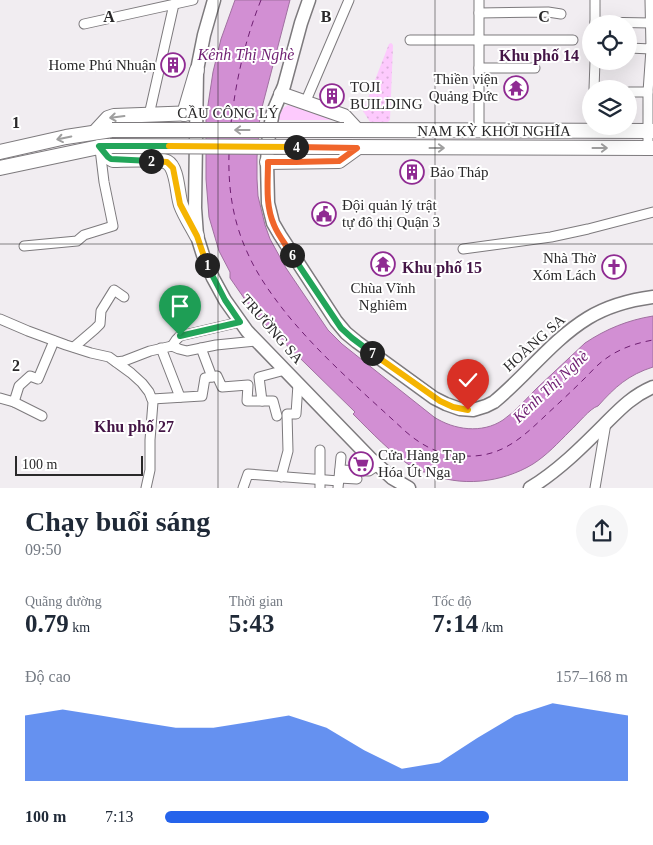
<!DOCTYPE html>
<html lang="vi">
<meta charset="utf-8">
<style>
body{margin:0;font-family:"Times New Roman",serif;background:#f6f6f7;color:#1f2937;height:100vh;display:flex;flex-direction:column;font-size:19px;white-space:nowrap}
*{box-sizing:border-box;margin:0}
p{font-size:16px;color:#747a83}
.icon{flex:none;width:28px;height:28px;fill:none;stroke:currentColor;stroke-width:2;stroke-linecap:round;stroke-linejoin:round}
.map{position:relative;height:488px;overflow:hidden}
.side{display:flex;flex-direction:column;background:#fff;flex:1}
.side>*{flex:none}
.tools{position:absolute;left:582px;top:15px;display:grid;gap:10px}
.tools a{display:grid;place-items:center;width:55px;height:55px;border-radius:50%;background:#fff;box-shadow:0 5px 20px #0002;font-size:25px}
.scale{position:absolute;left:15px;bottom:12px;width:128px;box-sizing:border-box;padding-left:5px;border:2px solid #2a292a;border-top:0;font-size:14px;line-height:18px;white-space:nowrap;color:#2a292a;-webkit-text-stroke:4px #fff;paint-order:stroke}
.pin{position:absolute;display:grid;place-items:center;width:42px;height:42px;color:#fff;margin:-51px -21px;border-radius:50% 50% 50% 0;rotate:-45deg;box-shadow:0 0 5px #0007}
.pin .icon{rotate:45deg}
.km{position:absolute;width:25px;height:25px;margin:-12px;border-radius:50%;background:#222;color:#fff;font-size:14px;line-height:25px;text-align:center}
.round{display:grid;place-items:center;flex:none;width:52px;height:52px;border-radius:26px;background:#f6f6f7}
.summary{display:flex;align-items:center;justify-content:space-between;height:85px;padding:0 25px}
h1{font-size:28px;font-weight:800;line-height:38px}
.figures{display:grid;grid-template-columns:repeat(3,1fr);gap:8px;height:85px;padding:5px 25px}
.figures div{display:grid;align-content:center}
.figures b{font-size:25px;font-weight:800}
.figures small{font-size:14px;font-weight:400}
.figures p{font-size:14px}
.chart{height:140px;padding:10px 25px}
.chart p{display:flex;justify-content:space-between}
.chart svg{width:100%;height:90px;margin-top:5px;fill:#2563eb;opacity:.7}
ul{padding:0 25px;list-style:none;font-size:16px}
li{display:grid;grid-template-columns:80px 60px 1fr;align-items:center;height:38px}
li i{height:12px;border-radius:6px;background:#2563eb}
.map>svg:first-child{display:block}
.green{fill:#fdcafd}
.park{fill:url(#park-dots)}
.water{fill:#d28fd3;stroke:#a070a0}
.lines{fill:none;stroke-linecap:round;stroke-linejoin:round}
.ferry{stroke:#6f1f72;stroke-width:1;stroke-dasharray:6 5;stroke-linecap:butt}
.street-casing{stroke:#7d7a7d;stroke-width:11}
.secondary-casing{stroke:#7d7a7d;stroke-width:15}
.primary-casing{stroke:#7d7a7d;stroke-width:16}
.street{stroke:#fff;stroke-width:9}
.secondary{stroke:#fff;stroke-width:12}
.primary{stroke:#fff;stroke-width:14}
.primary-bridge-casing{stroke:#7d7a7d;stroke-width:16;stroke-linecap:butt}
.primary-bridge{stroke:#fff;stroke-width:14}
.oneway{stroke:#9f9f9f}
.split-1-casing{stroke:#fff;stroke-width:10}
.split-2-casing{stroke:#fff;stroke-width:10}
.split-3-casing{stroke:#fff;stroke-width:10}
.split-4-casing{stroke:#fff;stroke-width:10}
.split-5-casing{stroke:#fff;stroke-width:10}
.split-6-casing{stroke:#fff;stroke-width:10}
.split-7-casing{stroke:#fff;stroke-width:10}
.split-8-casing{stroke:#fff;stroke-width:10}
.split-1{stroke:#22a559;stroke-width:6}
.split-2{stroke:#f5b400;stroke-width:6}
.split-3{stroke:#22a559;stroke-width:6}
.split-4{stroke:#f5b400;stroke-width:6}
.split-5{stroke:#f0652b;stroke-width:6}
.split-6{stroke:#f0652b;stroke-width:6}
.split-7{stroke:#22a559;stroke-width:6}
.split-8{stroke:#f5b400;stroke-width:6}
.grid{fill:none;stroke:#2a292a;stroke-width:1;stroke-opacity:0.55}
.labels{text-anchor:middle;stroke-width:4;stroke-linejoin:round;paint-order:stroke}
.poi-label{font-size:15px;fill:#2a292a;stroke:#fff;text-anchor:start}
.street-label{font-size:15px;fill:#2a292a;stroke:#fff}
.water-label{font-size:16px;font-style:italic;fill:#6f1f72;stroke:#fff}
.neighbourhood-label{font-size:16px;font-weight:bold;fill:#441546;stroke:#fff}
.grid-label{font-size:16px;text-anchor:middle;font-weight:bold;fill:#2a292a;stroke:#fff;stroke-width:4;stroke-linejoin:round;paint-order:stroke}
</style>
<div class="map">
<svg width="653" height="488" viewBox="0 0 653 488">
<defs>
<pattern id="park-dots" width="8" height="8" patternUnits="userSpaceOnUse" patternTransform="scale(1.25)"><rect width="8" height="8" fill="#fdcafd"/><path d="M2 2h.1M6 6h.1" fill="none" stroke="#d9aed9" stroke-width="1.8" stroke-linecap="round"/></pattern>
</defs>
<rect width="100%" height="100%" fill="#f1edf1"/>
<path class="green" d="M288,105L292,106L335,120H276C277,112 281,109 288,105Z"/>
<path class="park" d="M391,43L393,45L390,120L388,122H370L363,111L389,44Z"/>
<path class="water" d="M235,0H290L260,115L257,157V179L258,196L265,225L270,239L286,268L328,330L342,344L434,417C454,430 482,434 503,420C516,411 526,399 537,388C553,373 569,358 585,343C606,329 628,320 653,316V367C628,375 615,387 598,406C590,408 577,425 570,431C558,443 547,455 533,464C502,483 459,488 426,472H423L417,466L412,467C390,452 372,433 353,414L355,412L263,322L246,301L230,278V272L219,251L209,217L206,179V118L213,72L221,39Z"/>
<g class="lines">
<g class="ferry">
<path d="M231,123C236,80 245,40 261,0"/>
<path d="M229,154C228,189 233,222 248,254C257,274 269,291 282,308C318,354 363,392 405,431C422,446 441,456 464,456C500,458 521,439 546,415C559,403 572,391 585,378C591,372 597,365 604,360C618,349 636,343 653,340"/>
</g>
<g class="street-casing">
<g id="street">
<path d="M479,13L548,12L561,14"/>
<path d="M595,22L651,23"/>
<path d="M84,24L193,0"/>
<path d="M595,24V0"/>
<path d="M410,40H573"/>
<path d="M629,48L651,49L650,0"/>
<path d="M479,68H535"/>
<path d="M594,89L595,61"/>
<path d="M629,92H648"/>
<path d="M305,103L349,0"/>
<path d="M149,115L174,4"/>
<path d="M479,130V0"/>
<path d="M648,148V92L651,49"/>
<path d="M24,246L77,241L84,235L113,226L104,182L100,149"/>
<path d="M463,249L551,237L588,229L653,212"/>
<path d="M0,319L28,331L66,345L91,353L109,357L131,373L142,383L149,392L153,402L150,440V470L146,488"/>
<path d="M172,346L179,349L187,351L216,345L256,341"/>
<path d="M172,346L176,340L180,336L240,322"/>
<path d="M74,347L95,329L100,324L101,311L114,290L124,297"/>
<path d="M161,348L180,397"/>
<path d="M201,348L212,377"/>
<path d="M116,362L124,361L150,351L172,346"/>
<path d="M0,398L14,402L42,416"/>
<path d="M152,399L202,396L205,378L217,376L222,387L248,385L247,401H273L277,416"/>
<path d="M262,401L259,377L285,370"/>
<path d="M14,402L19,386L30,376L38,379L54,341"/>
<path d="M340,470L369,471L378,465"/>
<path d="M281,477L288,451L287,414H296L298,384"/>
<path d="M339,478L357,479"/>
<path d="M243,488L248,474L339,481"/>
<path d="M320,488V450"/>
<path d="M338,488L341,457"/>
<path d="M595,488L606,423"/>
</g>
</g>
<g class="secondary-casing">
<g id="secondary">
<path d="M214,0L204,35L197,70L195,208L197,236L203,255L213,278L225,300L247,331L370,458L392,478L409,488"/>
<path d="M309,0L301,23L284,86L273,112L269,133L267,162L268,203L273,223L280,235L336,321L346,333L357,342L434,398L446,404L460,409L473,410L486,406L494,402C526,376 552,340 588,318C608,306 630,300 653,297"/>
<path d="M530,488C558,471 581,448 604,425C620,409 632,396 653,387"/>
</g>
</g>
<g class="primary-casing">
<g id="primary">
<path d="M281,94L344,116L357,130"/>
<path d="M184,114L197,70"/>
<path d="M344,130L653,131"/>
<path d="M96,131L108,118L114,116L196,113"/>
<path d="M99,147L108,157L113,160C125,160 159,158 167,162C178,168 177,194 181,205C185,216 192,226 197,236"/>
<path d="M340,147L653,148"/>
<path d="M0,152L66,137L112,130"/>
<path d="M267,162L339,161L357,148"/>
<path d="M0,168L99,147L107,146"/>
</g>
</g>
<use href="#street" class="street"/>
<use href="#secondary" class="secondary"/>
<use href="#primary" class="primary"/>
<g class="primary-bridge-casing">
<g id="primary-bridge">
<path d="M112,130H344"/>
<path d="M110,146L340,147"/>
</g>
</g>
<use href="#primary-bridge" class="primary-bridge"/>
</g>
<defs><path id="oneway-shaft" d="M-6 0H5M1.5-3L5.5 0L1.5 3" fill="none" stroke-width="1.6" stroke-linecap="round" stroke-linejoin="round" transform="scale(1.25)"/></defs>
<g class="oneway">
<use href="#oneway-shaft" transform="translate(117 117) rotate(173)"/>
<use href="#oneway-shaft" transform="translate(242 130) rotate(-180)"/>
<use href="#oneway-shaft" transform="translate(64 138) rotate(168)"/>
<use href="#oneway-shaft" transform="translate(437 148)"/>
<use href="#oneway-shaft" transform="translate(600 148)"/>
</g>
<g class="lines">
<g class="split-1-casing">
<path id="split-1" d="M180,336L240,322L225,300L207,265"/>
</g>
<g class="split-2-casing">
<path id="split-2" d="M151,161L167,162L173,168L180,204L197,236L207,265"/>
</g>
<g class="split-3-casing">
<path id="split-3" d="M151,161L111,159L108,157L99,146H169"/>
</g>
<g class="split-4-casing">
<path id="split-4" d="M169,146L296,147"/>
</g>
<g class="split-5-casing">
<path id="split-5" d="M295,162L339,161L357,148L296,147"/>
</g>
<g class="split-6-casing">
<path id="split-6" d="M292,255C286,245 278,235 274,225C265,205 268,182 268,162H295"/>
</g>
<g class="split-7-casing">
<path id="split-7" d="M292,255L341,328L352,338L372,353"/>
</g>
<g class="split-8-casing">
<path id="split-8" d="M372,353L440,401L453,407L468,410"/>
</g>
<use href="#split-1" class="split-1"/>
<use href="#split-2" class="split-2"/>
<use href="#split-3" class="split-3"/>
<use href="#split-4" class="split-4"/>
<use href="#split-5" class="split-5"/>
<use href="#split-6" class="split-6"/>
<use href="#split-7" class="split-7"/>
<use href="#split-8" class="split-8"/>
</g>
<path class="grid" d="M218,0V488M435,0V488M0,244H653"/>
<defs>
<g id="building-ring" transform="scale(1.25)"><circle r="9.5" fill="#fff" stroke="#8f2b92" stroke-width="1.5"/><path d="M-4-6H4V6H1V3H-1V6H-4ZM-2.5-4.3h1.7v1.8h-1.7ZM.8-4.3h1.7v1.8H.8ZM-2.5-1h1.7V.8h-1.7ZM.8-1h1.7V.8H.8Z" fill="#8f2b92"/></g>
<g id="temple-ring" transform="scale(1.25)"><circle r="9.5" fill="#fff" stroke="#8f2b92" stroke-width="1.5"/><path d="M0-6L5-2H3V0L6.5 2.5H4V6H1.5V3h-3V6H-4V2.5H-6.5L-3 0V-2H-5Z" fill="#8f2b92"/></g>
<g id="civic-ring" transform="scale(1.25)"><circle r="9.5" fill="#fff" stroke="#8f2b92" stroke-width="1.5"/><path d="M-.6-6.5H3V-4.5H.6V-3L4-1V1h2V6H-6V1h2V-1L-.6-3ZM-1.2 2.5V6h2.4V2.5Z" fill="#8f2b92"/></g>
<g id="church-ring" transform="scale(1.25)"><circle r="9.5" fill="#fff" stroke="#8f2b92" stroke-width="1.5"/><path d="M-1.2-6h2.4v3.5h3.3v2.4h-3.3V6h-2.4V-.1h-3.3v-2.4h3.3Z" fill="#8f2b92"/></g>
<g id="supermarket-ring" transform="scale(1.25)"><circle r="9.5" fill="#fff" stroke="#8f2b92" stroke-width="1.5"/><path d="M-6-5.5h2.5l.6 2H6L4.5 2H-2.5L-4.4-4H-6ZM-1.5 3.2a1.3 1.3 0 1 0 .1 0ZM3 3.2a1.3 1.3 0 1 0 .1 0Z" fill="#8f2b92"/></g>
</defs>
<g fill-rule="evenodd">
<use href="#building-ring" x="173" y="65"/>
<use href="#temple-ring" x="516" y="88"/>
<use href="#building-ring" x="332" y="96"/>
<use href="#building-ring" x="412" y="172"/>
<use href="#civic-ring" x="324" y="214"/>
<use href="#temple-ring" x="383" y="264"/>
<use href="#church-ring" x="614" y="267"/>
<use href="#supermarket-ring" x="361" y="464"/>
</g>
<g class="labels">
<g class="poi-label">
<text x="156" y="70" text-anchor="end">Home Phú Nhuận</text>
<text x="498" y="84" text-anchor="end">Thiền viện<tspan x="498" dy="17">Quảng Đức</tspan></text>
<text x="350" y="92">TOJI<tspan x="350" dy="17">BUILDING</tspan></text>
<text x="430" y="177">Bảo Tháp</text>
<text x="342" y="210">Đội quản lý trật<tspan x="342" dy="17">tự đô thị Quận 3</tspan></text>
<text x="596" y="263" text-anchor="end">Nhà Thờ<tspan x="596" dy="17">Xóm Lách</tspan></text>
<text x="383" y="293" text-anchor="middle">Chùa Vĩnh<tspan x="383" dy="17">Nghiêm</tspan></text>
<text x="378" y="460">Cửa Hàng Tạp<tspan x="378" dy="17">Hóa Út Nga</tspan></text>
</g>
<g class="street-label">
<text x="228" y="118">CẦU CÔNG LÝ</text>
<text x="494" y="136">NAM KỲ KHỞI NGHĨA</text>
<text transform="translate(272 329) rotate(49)" y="5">TRƯỜNG SA</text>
<text transform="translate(534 343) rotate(-42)" y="5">HOÀNG SA</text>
</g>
<g class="water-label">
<text x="246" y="60">Kênh Thị Nghè</text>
<text transform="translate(550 386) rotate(-43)" y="6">Kênh Thị Nghè</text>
</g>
<g class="neighbourhood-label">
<text x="539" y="61">Khu phố 14</text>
<text x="442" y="273">Khu phố 15</text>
<text x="134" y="432">Khu phố 27</text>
</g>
</g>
<g class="grid-label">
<text x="109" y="22">A</text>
<text x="326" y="22">B</text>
<text x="544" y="22">C</text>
<text x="16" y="128">1</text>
<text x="16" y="371">2</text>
</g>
</svg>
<div class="tools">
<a><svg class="icon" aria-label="locate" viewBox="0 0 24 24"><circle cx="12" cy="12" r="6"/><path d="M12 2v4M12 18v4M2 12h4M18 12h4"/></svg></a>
<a><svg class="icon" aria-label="layers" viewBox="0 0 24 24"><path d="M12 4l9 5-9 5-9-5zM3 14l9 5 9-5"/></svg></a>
</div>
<div class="scale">100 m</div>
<div class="pin" style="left:180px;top:336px;background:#1e9e55"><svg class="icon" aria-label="arrive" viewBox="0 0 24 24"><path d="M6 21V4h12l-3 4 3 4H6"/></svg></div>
<div class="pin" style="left:468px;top:410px;background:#d93025"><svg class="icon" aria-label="check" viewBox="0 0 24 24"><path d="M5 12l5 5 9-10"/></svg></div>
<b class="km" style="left:207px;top:265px">1</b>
<b class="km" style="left:151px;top:161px">2</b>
<b class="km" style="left:296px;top:147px">4</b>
<b class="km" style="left:292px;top:255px">6</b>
<b class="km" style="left:372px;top:353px">7</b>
</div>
<section class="side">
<div class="summary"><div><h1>Chạy buổi sáng</h1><p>09:50</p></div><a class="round"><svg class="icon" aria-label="share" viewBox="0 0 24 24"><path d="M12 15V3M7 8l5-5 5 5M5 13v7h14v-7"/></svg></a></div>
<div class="figures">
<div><p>Quãng đường</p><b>0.79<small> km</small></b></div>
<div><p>Thời gian</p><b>5:43</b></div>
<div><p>Tốc độ</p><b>7:14<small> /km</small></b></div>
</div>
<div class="chart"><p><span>Độ cao</span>157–168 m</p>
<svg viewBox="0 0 160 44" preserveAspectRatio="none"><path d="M0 44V12L10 9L20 12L30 15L40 18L50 18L60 15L70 12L80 18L90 29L100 38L110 35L120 23L130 12L140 6L150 9L160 12V44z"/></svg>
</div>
<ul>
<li><b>100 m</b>7:13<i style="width:70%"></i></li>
</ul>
</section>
